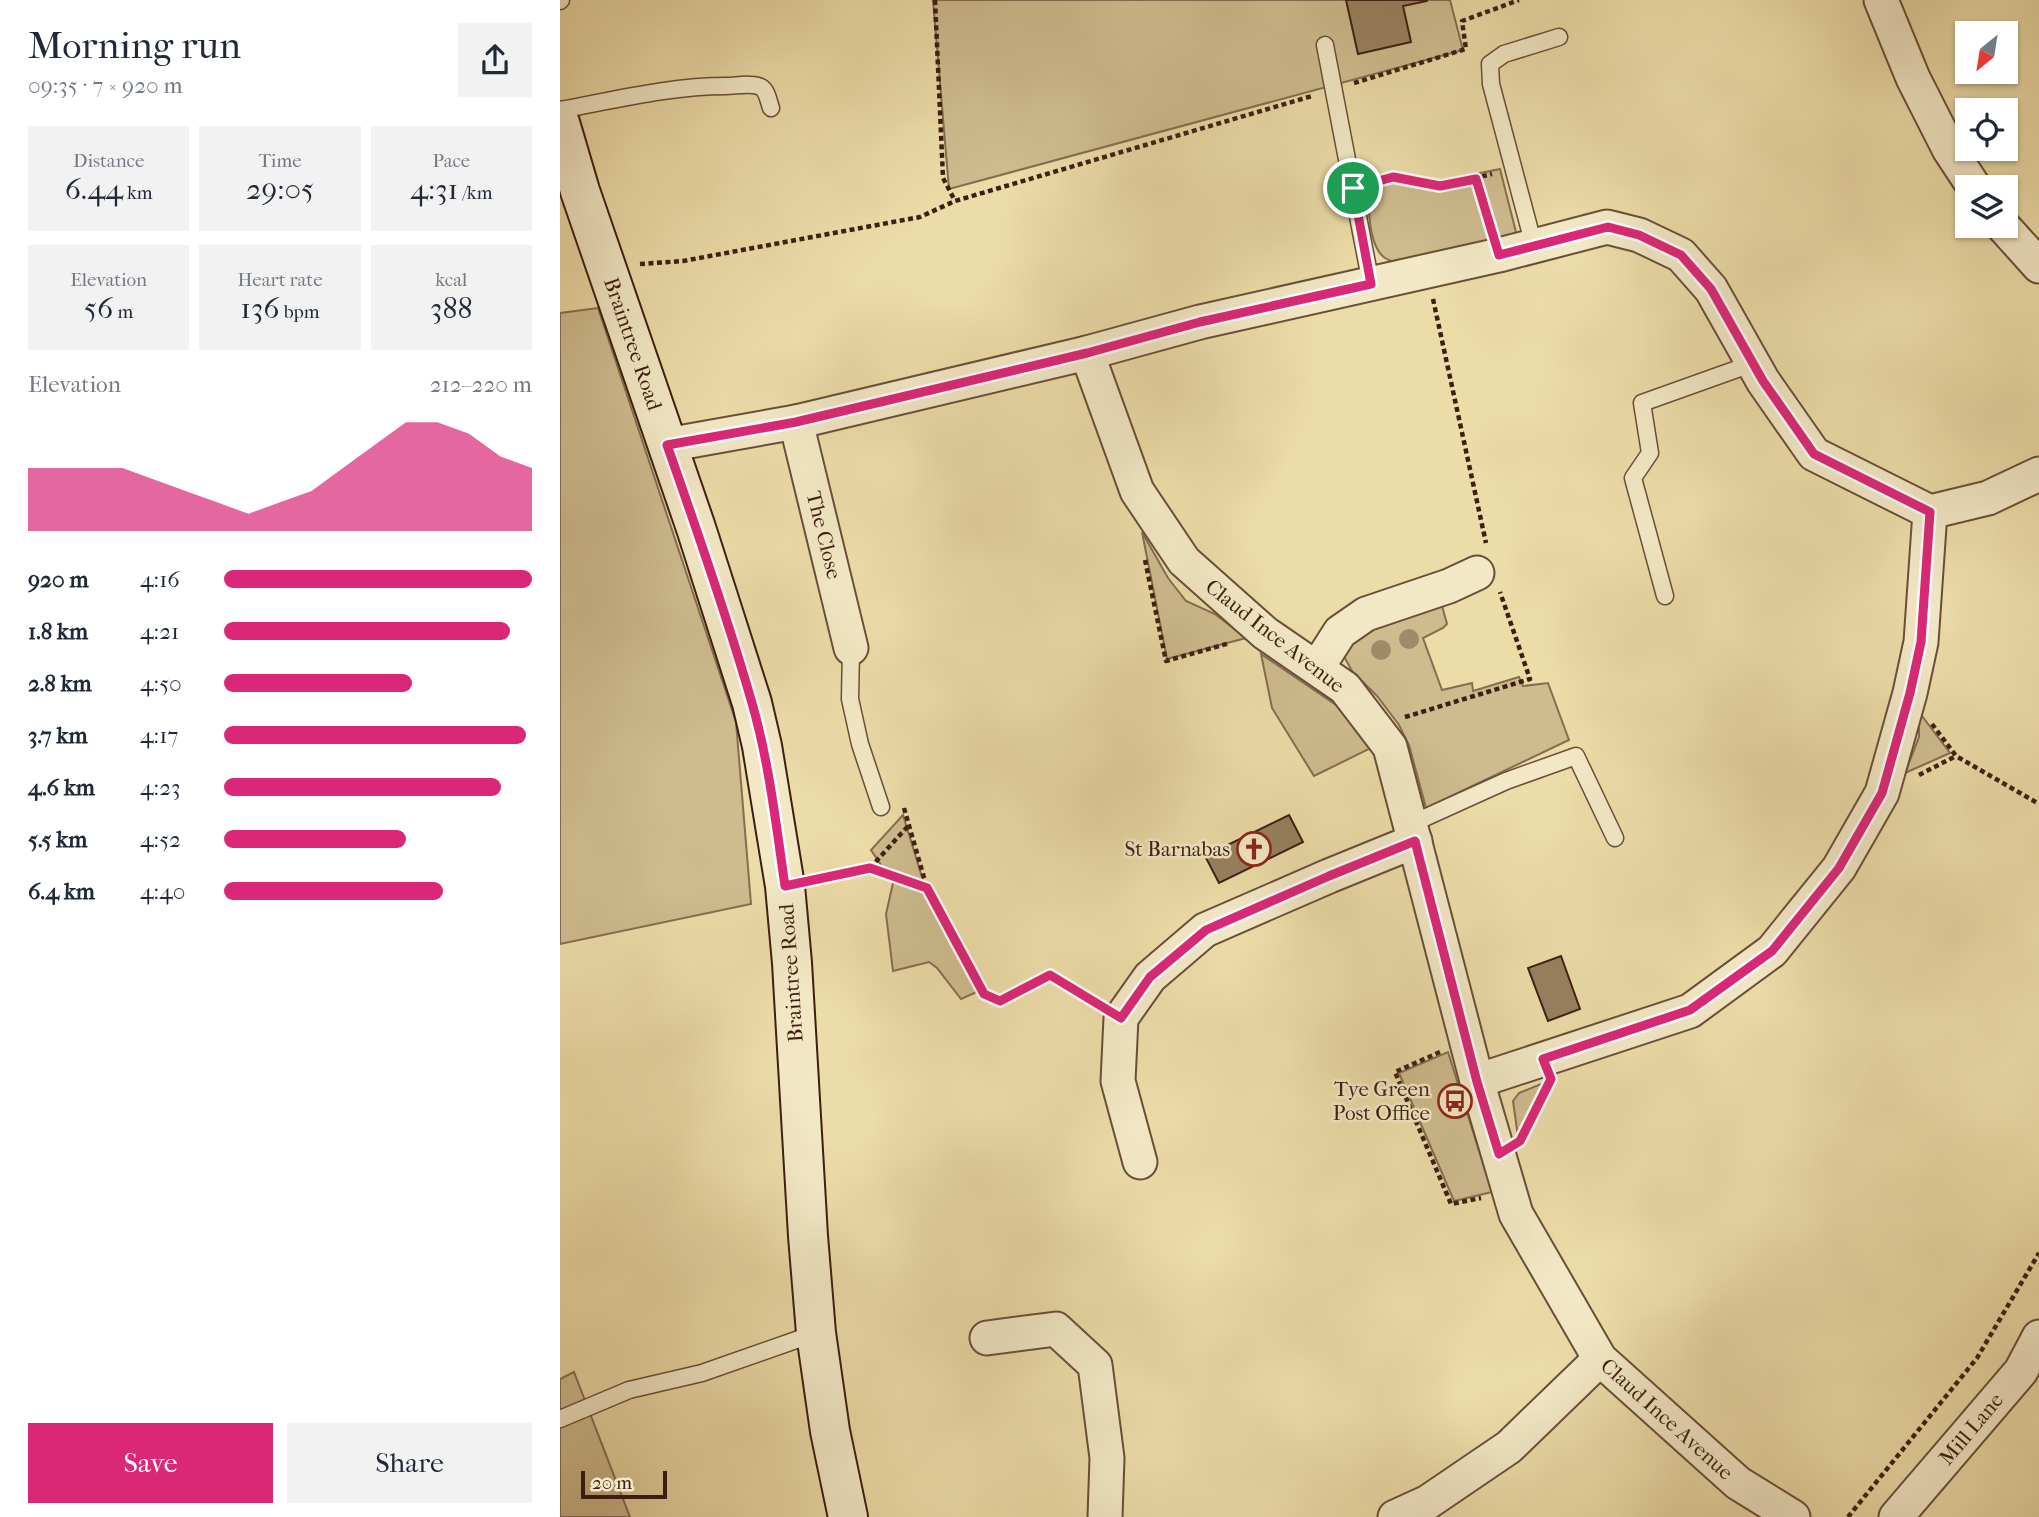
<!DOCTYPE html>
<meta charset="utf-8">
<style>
body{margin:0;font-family:"IM FELL French Canon",serif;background:#f2f2f3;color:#1f2937;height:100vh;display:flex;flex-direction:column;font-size:26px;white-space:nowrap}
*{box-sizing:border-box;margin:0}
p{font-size:23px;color:#747a83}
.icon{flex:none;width:38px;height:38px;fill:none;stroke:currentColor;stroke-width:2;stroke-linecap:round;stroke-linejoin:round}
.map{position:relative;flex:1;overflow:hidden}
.sheet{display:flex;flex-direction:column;background:#fff;width:560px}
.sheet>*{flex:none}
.needle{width:46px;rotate:210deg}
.controls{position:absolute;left:1395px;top:21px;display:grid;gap:14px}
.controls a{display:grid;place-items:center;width:63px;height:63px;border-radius:0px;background:#fff;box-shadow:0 2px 5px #0004;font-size:35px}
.scale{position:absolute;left:21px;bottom:18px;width:86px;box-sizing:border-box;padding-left:7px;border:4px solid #3e1e12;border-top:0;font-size:19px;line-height:24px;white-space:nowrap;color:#3e1e12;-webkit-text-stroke:5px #f3e8c6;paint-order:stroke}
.pin{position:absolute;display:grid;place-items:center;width:60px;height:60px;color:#fff;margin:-30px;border:4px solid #fff;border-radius:50%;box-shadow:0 2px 7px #0007}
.round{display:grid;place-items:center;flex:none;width:74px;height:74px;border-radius:0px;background:#f2f2f3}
.headline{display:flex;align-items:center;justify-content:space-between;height:119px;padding:0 28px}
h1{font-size:38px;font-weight:600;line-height:52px}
.stats{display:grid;grid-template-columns:repeat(3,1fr);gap:10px;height:119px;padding:7px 28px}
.stats div{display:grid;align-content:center;border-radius:0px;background:#f2f2f3;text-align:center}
.stats b{font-size:30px;font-weight:600}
.stats small{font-size:19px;font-weight:400}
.stats p{font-size:19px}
.chart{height:196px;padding:14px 28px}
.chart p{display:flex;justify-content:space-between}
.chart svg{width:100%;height:126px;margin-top:7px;fill:#db2777;opacity:.7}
.action{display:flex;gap:14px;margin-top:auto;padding:14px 28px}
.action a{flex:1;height:80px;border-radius:0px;background:#db2777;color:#fff;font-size:28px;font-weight:600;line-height:80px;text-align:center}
.action a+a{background:#f2f2f3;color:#1f2937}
ul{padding:0 28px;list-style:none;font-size:23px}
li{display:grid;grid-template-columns:112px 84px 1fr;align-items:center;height:52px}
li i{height:18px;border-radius:9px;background:#db2777}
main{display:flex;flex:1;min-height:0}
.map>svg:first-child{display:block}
.green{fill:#cebc8e;stroke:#866d50;stroke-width:2}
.building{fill:#988160;stroke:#3e1e12;stroke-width:2}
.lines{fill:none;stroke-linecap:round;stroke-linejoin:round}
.lane-casing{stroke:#6a4e38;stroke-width:19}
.street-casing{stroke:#6a4e38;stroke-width:37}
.secondary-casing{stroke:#3e1e12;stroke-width:42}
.path{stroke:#3e1e12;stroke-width:4.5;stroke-dasharray:5 3.5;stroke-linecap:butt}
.lane{stroke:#f3e8c6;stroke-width:16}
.street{stroke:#f3e8c6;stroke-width:33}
.secondary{stroke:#f3e8c6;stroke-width:38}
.tree{fill:#a08a67}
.route-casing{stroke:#fff;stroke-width:14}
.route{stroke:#db2777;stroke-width:9}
.labels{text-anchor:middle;stroke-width:5;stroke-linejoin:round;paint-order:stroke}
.street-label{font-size:21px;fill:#3e1e12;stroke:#f3e8c6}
.poi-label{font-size:21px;fill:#3e1e12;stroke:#f3e8c6;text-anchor:end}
</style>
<main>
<section class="sheet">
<div class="headline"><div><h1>Morning run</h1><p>09:35 · 7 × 920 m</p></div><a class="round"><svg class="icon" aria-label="share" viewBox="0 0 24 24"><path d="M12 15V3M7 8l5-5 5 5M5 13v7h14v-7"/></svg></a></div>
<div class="stats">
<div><p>Distance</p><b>6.44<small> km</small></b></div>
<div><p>Time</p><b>29:05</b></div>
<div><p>Pace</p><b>4:31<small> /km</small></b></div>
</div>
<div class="stats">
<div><p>Elevation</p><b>56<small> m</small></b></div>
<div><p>Heart rate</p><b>136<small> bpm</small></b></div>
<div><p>kcal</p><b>388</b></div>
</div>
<div class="chart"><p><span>Elevation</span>212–220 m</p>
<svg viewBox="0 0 160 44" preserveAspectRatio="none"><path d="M0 44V22L10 22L20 22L30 22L40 26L50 30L60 34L70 38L80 34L90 30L100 22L110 14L120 6L130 6L140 10L150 18L160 22V44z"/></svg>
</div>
<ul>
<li><b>920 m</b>4:16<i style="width:100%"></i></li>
<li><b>1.8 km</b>4:21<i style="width:93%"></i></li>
<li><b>2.8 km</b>4:50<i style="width:61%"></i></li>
<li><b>3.7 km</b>4:17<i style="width:98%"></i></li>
<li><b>4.6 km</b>4:23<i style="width:90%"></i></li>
<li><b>5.5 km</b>4:52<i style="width:59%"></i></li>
<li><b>6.4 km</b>4:40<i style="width:71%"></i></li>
</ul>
<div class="action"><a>Save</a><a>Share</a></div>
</section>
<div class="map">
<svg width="1479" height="1517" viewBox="0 0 1479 1517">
<rect width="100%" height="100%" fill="#ecdca8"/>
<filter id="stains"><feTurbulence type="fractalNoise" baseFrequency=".00286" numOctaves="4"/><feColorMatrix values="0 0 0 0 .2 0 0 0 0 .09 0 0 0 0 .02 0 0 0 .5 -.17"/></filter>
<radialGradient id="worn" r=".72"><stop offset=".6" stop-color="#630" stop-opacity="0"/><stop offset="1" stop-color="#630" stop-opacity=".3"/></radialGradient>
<g class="green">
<path d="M373,0H890L903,50L389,189Z"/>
<path d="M940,169L957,236L836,263C832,261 828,260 825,258C807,246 809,202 807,182L832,175L877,182Z"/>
<path d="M38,308L176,722L191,904L0,944V313Z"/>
<path d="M582,532L608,578L626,601L655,614L686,638L607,659Z"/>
<path d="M881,602L887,624L883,628L863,638L882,690L912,683L913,691L959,677L963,686L988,683L1009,740L866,808L849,745L839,725L817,696L792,671L782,653L789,636Z"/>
<path d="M701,654L779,707L811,748L754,776L712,708Z"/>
<path d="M1359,712L1390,753L1345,773L1359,737Z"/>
<path d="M343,815L366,890L419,991L401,999L377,968L369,962L333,971L326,914L333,883L311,850Z"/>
<path d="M888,1052L932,1192L894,1201L839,1073Z"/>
<path d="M986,1082L958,1137L953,1101L959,1093Z"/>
<path d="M14,1372L70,1517H0V1379Z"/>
</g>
<g class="building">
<path d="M786,0H867V1L843,6L851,42L798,54Z"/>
<path d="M729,815L743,842L659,883L645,856Z"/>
<path d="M1001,956L1020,1009L988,1021L968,968Z"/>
</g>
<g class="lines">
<g class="lane-casing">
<g id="lane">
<path d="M0,1L1,0"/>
<path d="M765,45L811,284"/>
<path d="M0,110C55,100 110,86 166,86C175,86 189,83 198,86C207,88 208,100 211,108"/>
<path d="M974,246L931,84L930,64L944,54L999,37"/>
<path d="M1105,596L1073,478L1090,453L1082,403L1194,363"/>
<path d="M291,648L290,699L300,744L321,807"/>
<path d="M851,824L946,781L1016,756L1055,838"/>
<path d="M0,1419L69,1390L142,1373L256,1333"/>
</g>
</g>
<g class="street-casing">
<g id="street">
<path d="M1321,0L1353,78L1389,149L1414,187"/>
<path d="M1443,226L1479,266"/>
<path d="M527,353L577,491L624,561L705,633L785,688L830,747L917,1081L956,1214L1040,1359L1178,1483L1233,1517"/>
<path d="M236,422L291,648"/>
<path d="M107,445L236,422L527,353L640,322L939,255L1047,227L1079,235L1121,255L1151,289L1203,381L1254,454L1370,512L1428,498L1479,474"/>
<path d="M757,668L780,632L806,614L889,586L917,573"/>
<path d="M917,1081L1130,1011L1212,951L1279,868L1322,793L1350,693L1361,642L1370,512"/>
<path d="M580,1162L558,1081L561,1018L590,977L645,930L769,876L855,841"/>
<path d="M427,1338L496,1329L535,1365L547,1458L545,1517"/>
<path d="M835,1517L868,1502L949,1447L1040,1359"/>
<path d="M1336,1517L1461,1371L1479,1337"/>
</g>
</g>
<g class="secondary-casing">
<path id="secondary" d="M0,123L20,191L136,528L192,703L202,746L225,886L232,963L248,1236L256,1333L270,1431L288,1517"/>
</g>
<g class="path">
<path d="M375,0L383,178L395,201"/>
<path d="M794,83L906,49L902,21L959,0"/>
<path d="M916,179L931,228"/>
<path d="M814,182L833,177L880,186L932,174"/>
<path d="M80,264L123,261L360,217L395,201L752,96"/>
<path d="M873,299L926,543"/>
<path d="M585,560L606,661L670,643"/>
<path d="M845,717L970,679L940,592"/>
<path d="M1372,724L1396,756L1479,804"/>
<path d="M1359,775L1396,756"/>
<path d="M344,808L367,888L424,994L440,1001L490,975L536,1003"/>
<path d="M310,868L349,825"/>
<path d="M257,879L310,868L366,888"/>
<path d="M880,1052L835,1072L891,1204L921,1198"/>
<path d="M965,1131L984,1092"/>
<path d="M1288,1517L1417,1358L1479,1253"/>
</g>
<use href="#lane" class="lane"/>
<use href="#street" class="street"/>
<use href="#secondary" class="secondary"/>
</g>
<g class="tree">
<circle cx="849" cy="639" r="10"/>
<circle cx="821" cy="650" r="10"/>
</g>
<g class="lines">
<g class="route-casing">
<path id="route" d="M833,177L880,186L916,179L939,255L1048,227L1079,235L1121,255L1151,289L1203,381L1254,454L1370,512L1361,642L1350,693L1322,793L1279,868L1212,951L1130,1010L983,1059L991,1079L960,1141L939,1154L917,1082L855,841L769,876L646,930L590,977L561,1018L490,975L440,1001L424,994L367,888L310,868L225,886C216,824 209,762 192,703C167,616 137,530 107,445L236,422L527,353L640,322L811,284L793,188Z"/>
</g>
<use href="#route" class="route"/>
</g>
<defs>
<g id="church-ring" transform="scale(1.75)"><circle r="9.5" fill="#f3e8c6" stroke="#8f2418" stroke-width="1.5"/><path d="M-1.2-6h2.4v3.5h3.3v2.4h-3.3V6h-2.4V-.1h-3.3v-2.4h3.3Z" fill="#8f2418"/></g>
<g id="bus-ring" transform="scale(1.75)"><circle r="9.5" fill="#f3e8c6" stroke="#8f2418" stroke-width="1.5"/><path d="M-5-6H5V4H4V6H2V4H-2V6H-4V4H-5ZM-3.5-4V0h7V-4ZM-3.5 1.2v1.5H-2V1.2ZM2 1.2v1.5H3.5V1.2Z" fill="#8f2418"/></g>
</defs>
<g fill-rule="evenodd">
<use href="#church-ring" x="694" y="849"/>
<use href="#bus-ring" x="895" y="1101"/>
</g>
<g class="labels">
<g class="street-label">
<text transform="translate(73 344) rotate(71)" y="7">Braintree Road</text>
<text transform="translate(264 535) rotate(76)" y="7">The Close</text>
<text transform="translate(715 636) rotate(38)" y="7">Claud Ince Avenue</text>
<text transform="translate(231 973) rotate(-94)" y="7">Braintree Road</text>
<text transform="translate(1107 1419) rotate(42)" y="7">Claud Ince Avenue</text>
<text transform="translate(1411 1429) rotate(-50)" y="7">Mill Lane</text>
</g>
<g class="poi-label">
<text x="670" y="856">St Barnabas</text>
<text x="870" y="1096">Tye Green<tspan x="870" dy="24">Post Office</tspan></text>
</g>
</g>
<rect width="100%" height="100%" filter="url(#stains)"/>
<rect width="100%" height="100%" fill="url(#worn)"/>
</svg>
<div class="controls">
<a><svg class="needle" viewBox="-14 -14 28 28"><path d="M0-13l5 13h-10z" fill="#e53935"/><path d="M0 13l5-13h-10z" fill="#747a83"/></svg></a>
<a><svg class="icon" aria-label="locate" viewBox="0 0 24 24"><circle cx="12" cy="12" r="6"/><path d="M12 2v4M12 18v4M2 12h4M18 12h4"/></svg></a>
<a><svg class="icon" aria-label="layers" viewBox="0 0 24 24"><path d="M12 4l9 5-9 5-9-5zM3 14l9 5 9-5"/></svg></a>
</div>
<div class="scale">20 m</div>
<div class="pin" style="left:793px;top:188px;background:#1e9e55"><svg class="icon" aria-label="arrive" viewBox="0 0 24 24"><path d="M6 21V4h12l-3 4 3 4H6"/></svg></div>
</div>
</main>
